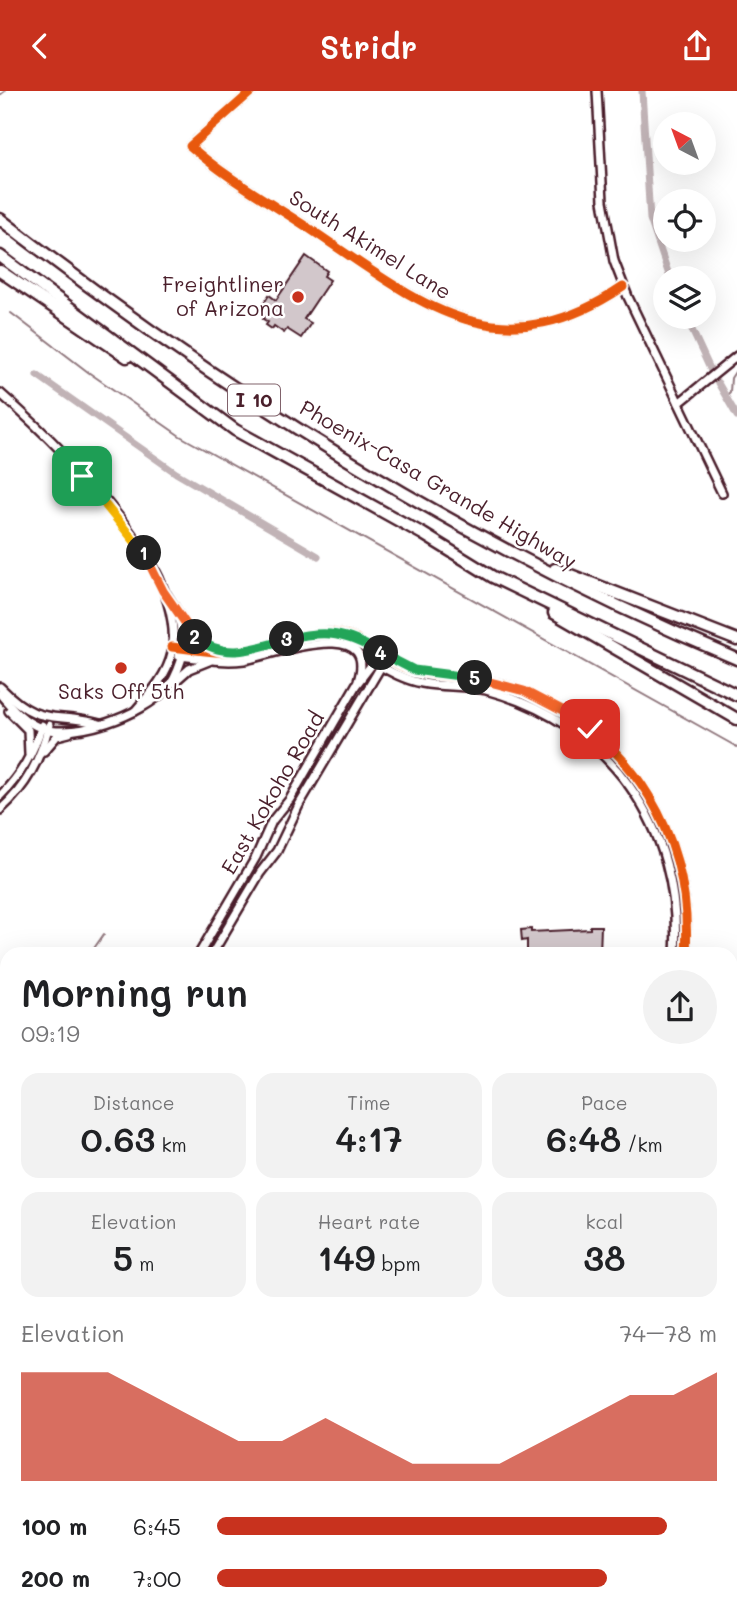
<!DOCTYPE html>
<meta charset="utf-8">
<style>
body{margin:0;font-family:Mali,sans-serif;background:#f2f2f2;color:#202124;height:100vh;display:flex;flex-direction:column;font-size:26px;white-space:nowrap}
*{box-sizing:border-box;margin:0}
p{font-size:23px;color:#757577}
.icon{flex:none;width:38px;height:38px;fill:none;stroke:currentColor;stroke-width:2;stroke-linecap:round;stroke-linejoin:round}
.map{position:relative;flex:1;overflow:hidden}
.side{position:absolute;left:0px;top:856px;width:738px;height:674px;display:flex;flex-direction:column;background:#fff;border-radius:21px 21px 0 0;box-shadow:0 7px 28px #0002}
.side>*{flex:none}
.needle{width:46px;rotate:319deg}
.tools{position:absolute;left:653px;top:21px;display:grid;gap:14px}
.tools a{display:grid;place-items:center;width:63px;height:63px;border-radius:50%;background:#fff;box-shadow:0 7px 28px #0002;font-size:35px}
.pin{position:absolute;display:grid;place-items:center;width:60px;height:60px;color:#fff;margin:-30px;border-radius:14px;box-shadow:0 4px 10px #0006}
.km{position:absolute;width:35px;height:35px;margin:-18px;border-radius:50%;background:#222;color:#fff;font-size:19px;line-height:35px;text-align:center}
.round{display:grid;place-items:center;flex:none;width:74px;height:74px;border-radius:37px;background:#f2f2f2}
.head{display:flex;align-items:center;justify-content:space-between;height:119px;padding:0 21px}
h1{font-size:38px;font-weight:600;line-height:52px}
.stats{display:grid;grid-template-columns:repeat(3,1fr);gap:10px;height:119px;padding:7px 21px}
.stats div{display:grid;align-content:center;border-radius:18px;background:#f2f2f2;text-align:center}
.stats b{font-size:35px;font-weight:600}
.stats small{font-size:19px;font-weight:400}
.stats p{font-size:19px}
.chart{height:196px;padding:14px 21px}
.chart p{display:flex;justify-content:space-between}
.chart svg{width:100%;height:126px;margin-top:7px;fill:#c8321e;opacity:.7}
ul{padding:0 21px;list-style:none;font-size:23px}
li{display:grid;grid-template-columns:112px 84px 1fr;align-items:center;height:52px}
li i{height:18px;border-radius:9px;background:#c8321e}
header{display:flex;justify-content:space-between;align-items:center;height:91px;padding:0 21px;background:#c8321e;color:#fff;font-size:32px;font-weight:600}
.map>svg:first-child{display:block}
.green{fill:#e5dee0;stroke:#987e86;stroke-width:2}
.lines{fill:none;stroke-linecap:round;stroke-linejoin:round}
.stream{stroke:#91787e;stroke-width:2}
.canal{stroke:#c1b3b6;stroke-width:7}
.building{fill:#d2c7cb;stroke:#4a1f2b;stroke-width:2}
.minor-casing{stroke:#4a1f2b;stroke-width:12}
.major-casing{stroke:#4a1f2b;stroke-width:14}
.highway-casing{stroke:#4a1f2b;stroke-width:15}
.minor{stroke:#fff;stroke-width:7}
.major{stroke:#fff;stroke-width:9}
.highway{stroke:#fff;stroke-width:10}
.cycleway-casing{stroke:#fff;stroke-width:13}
.cycleway{stroke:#e8590c;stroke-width:9}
.split-1-casing{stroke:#fff;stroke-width:14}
.split-2-casing{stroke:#fff;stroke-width:14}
.split-3-casing{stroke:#fff;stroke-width:14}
.split-4-casing{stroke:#fff;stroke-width:14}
.split-5-casing{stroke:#fff;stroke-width:14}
.split-6-casing{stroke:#fff;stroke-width:14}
.split-7-casing{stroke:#fff;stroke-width:14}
.split-1{stroke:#f5b400;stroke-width:9}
.split-2{stroke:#f0652b;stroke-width:9}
.split-3{stroke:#22a559;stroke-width:9}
.split-4{stroke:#22a559;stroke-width:9}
.split-5{stroke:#22a559;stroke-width:9}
.split-6{stroke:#f0652b;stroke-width:9}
.split-7{stroke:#f5b400;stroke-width:9}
.poi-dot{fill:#c8321e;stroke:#fff;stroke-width:2.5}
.labels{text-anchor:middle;stroke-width:5;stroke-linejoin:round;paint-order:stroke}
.shield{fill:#fff;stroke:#80626b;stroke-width:2}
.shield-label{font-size:19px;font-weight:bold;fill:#4a1f2b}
.street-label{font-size:21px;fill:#4a1f2b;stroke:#fff}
.poi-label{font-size:21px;fill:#4a1f2b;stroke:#fff;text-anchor:end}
</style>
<header><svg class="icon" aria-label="back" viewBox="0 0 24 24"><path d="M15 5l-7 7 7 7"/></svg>Stridr<svg class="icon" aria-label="share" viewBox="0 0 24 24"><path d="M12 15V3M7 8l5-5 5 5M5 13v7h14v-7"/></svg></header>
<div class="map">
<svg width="737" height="1529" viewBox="0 0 737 1529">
<rect width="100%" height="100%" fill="#fff"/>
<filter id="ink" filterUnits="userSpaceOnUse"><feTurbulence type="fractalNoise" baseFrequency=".0143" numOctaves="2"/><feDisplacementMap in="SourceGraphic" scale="14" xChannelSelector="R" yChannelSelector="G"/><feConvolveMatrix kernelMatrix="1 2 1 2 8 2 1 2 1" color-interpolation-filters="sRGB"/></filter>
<g filter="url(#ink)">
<g class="green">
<path d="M737,879V1037L732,1034V885Z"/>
<path d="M7,1444V1522H242L243,1529H0V1453Z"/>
<path d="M357,1523H476L471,1529H364Z"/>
</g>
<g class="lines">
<g class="stream">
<path d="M0,4L5,0"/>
<path d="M11,222L88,281L180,345L737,656"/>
<path d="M726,305L730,301L731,287L737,278"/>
<path d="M90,863L104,843"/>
<path d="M732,976L737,969"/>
<path d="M0,991L7,981"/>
</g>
<g class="canal">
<path d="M642,0L650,128L670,187"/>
<path d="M686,226L711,280"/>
<path d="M37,284L176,382L318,465"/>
<path d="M718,292L737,325"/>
<path d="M732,1115L737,1110"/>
<path d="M489,1529L494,1522"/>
</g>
</g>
<g class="building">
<path d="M306,165L327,180L324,185L330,189L304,228L311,232L301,247L287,238L284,242L274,235L272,238L266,234L268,231L263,228L267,223L260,218L269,204L276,209Z"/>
<path d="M590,835H601L600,863H527V849L522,850L521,839L531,838V841L590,838Z"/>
</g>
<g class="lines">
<g class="minor-casing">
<g id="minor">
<path d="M252,0L190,55C227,88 273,113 313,140C420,212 497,281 623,196"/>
<path d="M597,0L603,110L614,170L628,206L722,402"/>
<path d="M0,302C54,349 107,405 147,465C163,489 178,532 172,562C167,585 150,603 135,620"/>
<path d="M679,312L737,265"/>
<path d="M166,503L190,542L214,559"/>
<path d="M172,556C197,559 222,564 246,559C276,554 304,540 335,542C365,545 387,573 416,580C453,588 489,586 525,601C634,645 693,747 686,863"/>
<path d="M179,565C200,567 222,572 244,569C270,565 380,522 358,590"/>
<path d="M373,571C389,580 405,589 422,592C443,596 465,594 486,599C610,632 683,736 675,863"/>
<path d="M172,593L189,578L209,570"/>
<path d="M0,596C41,638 53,620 100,633"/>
<path d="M0,603C11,616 24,631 41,637C76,648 141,625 166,598C173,592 178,579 181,570C186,555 180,537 178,522"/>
<path d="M9,620L28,639L29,663"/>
<path d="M44,660L57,645L69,642"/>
<path d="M0,705C21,684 33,663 42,634"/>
<path d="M0,719C27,695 40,669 49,634"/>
<path d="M199,863L256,766L272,730L290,708L356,594L376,568"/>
<path d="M212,863L260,782L277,760L299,714L383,572"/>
<path d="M732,1050L737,1053"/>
<path d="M732,1069L737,1072"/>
<path d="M0,1201L7,1189"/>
<path d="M0,1223L7,1211"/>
</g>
</g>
<g class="major-casing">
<g id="major">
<path d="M0,1264L7,1267"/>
<path d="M0,1278L7,1282"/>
<path d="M732,1371L737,1363"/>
<path d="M732,1395L737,1389"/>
<path d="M322,1522L328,1529"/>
<path d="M340,1522L346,1529"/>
<path d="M583,1529L589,1522"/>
<path d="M611,1529L617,1522"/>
</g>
</g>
<g class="highway-casing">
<g id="highway">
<path d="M0,128C225,303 473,458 737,568"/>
<path d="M0,165L235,339L423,443L493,486L737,604"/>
<path d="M0,180L127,266"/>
<path d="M555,478L737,549"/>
<path d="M554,522L737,628"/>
</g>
</g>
<use href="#minor" class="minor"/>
<use href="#major" class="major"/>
<use href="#highway" class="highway"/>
<g class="cycleway-casing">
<g id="cycleway">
<path d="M252,0L190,55C227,88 273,113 313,140C420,212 497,281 623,196"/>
<path d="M172,556C197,559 222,564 246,559C276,554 304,540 335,542C365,545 387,573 416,580C453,588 489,586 525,601C634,645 693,747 686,863"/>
</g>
</g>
<use href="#cycleway" class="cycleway"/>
</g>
</g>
<g class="lines" filter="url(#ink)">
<g class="split-1-casing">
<path id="split-1" d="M82,385L144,462"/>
</g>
<g class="split-2-casing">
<path id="split-2" d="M144,462L163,500L195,546"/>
</g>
<g class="split-3-casing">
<path id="split-3" d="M195,546C224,570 254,558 287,548"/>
</g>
<g class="split-4-casing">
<path id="split-4" d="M287,548C327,538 346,542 381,562"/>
</g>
<g class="split-5-casing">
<path id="split-5" d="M381,562L414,579L475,587"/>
</g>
<g class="split-6-casing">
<path id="split-6" d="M475,587L524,600L566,622"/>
</g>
<g class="split-7-casing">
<path id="split-7" d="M566,622L590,638"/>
</g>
<use href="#split-1" class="split-1"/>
<use href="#split-2" class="split-2"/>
<use href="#split-3" class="split-3"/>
<use href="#split-4" class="split-4"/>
<use href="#split-5" class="split-5"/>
<use href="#split-6" class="split-6"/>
<use href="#split-7" class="split-7"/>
</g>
<g class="poi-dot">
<circle cx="298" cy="206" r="7"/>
<circle cx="121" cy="577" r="7"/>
</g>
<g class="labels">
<rect class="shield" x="228" y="293.5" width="52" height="31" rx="5"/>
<g class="shield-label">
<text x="254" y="316">I 10</text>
</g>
<g class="street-label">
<text transform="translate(370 154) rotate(32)" y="7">South Akimel Lane</text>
<text transform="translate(438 394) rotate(30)" y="7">Phoenix-Casa Grande Highway</text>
<text transform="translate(273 702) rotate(-60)" y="7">East Kokoho Road</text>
</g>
<g class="poi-label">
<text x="284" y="201">Freightliner<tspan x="284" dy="24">of Arizona</tspan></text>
<text x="121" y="608" text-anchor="middle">Saks Off 5th</text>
</g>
</g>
</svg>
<div class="tools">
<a><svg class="needle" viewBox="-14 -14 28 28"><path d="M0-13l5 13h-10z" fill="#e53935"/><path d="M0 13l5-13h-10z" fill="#757577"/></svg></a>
<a><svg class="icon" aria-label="locate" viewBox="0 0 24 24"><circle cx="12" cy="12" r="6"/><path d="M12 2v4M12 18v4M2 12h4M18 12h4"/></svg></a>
<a><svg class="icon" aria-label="layers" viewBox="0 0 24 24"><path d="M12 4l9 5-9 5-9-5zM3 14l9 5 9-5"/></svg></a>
</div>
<div class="pin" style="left:82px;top:385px;background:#1e9e55"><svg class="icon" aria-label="arrive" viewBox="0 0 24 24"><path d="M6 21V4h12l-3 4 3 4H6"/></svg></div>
<div class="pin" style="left:590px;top:638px;background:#d93025"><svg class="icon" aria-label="check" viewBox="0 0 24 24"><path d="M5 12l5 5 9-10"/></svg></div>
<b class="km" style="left:144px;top:462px">1</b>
<b class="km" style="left:195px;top:546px">2</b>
<b class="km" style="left:287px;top:548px">3</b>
<b class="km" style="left:381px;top:562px">4</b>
<b class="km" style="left:475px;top:587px">5</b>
<section class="side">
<div class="head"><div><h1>Morning run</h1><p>09:19</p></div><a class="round"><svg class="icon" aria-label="share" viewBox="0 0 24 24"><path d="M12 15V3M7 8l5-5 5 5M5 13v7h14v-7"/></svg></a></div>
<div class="stats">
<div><p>Distance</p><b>0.63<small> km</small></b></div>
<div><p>Time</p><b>4:17</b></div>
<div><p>Pace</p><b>6:48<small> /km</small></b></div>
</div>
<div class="stats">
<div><p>Elevation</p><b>5<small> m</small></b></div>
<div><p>Heart rate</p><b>149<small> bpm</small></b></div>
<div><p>kcal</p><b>38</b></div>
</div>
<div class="chart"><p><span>Elevation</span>74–78 m</p>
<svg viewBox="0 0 160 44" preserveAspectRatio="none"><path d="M0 44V6L10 6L20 6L30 14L40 22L50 30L60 30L70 22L80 30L90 38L100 38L110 38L120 30L130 22L140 14L150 14L160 6V44z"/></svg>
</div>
<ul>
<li><b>100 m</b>6:45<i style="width:90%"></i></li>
<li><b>200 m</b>7:00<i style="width:78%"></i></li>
</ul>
</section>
</div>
